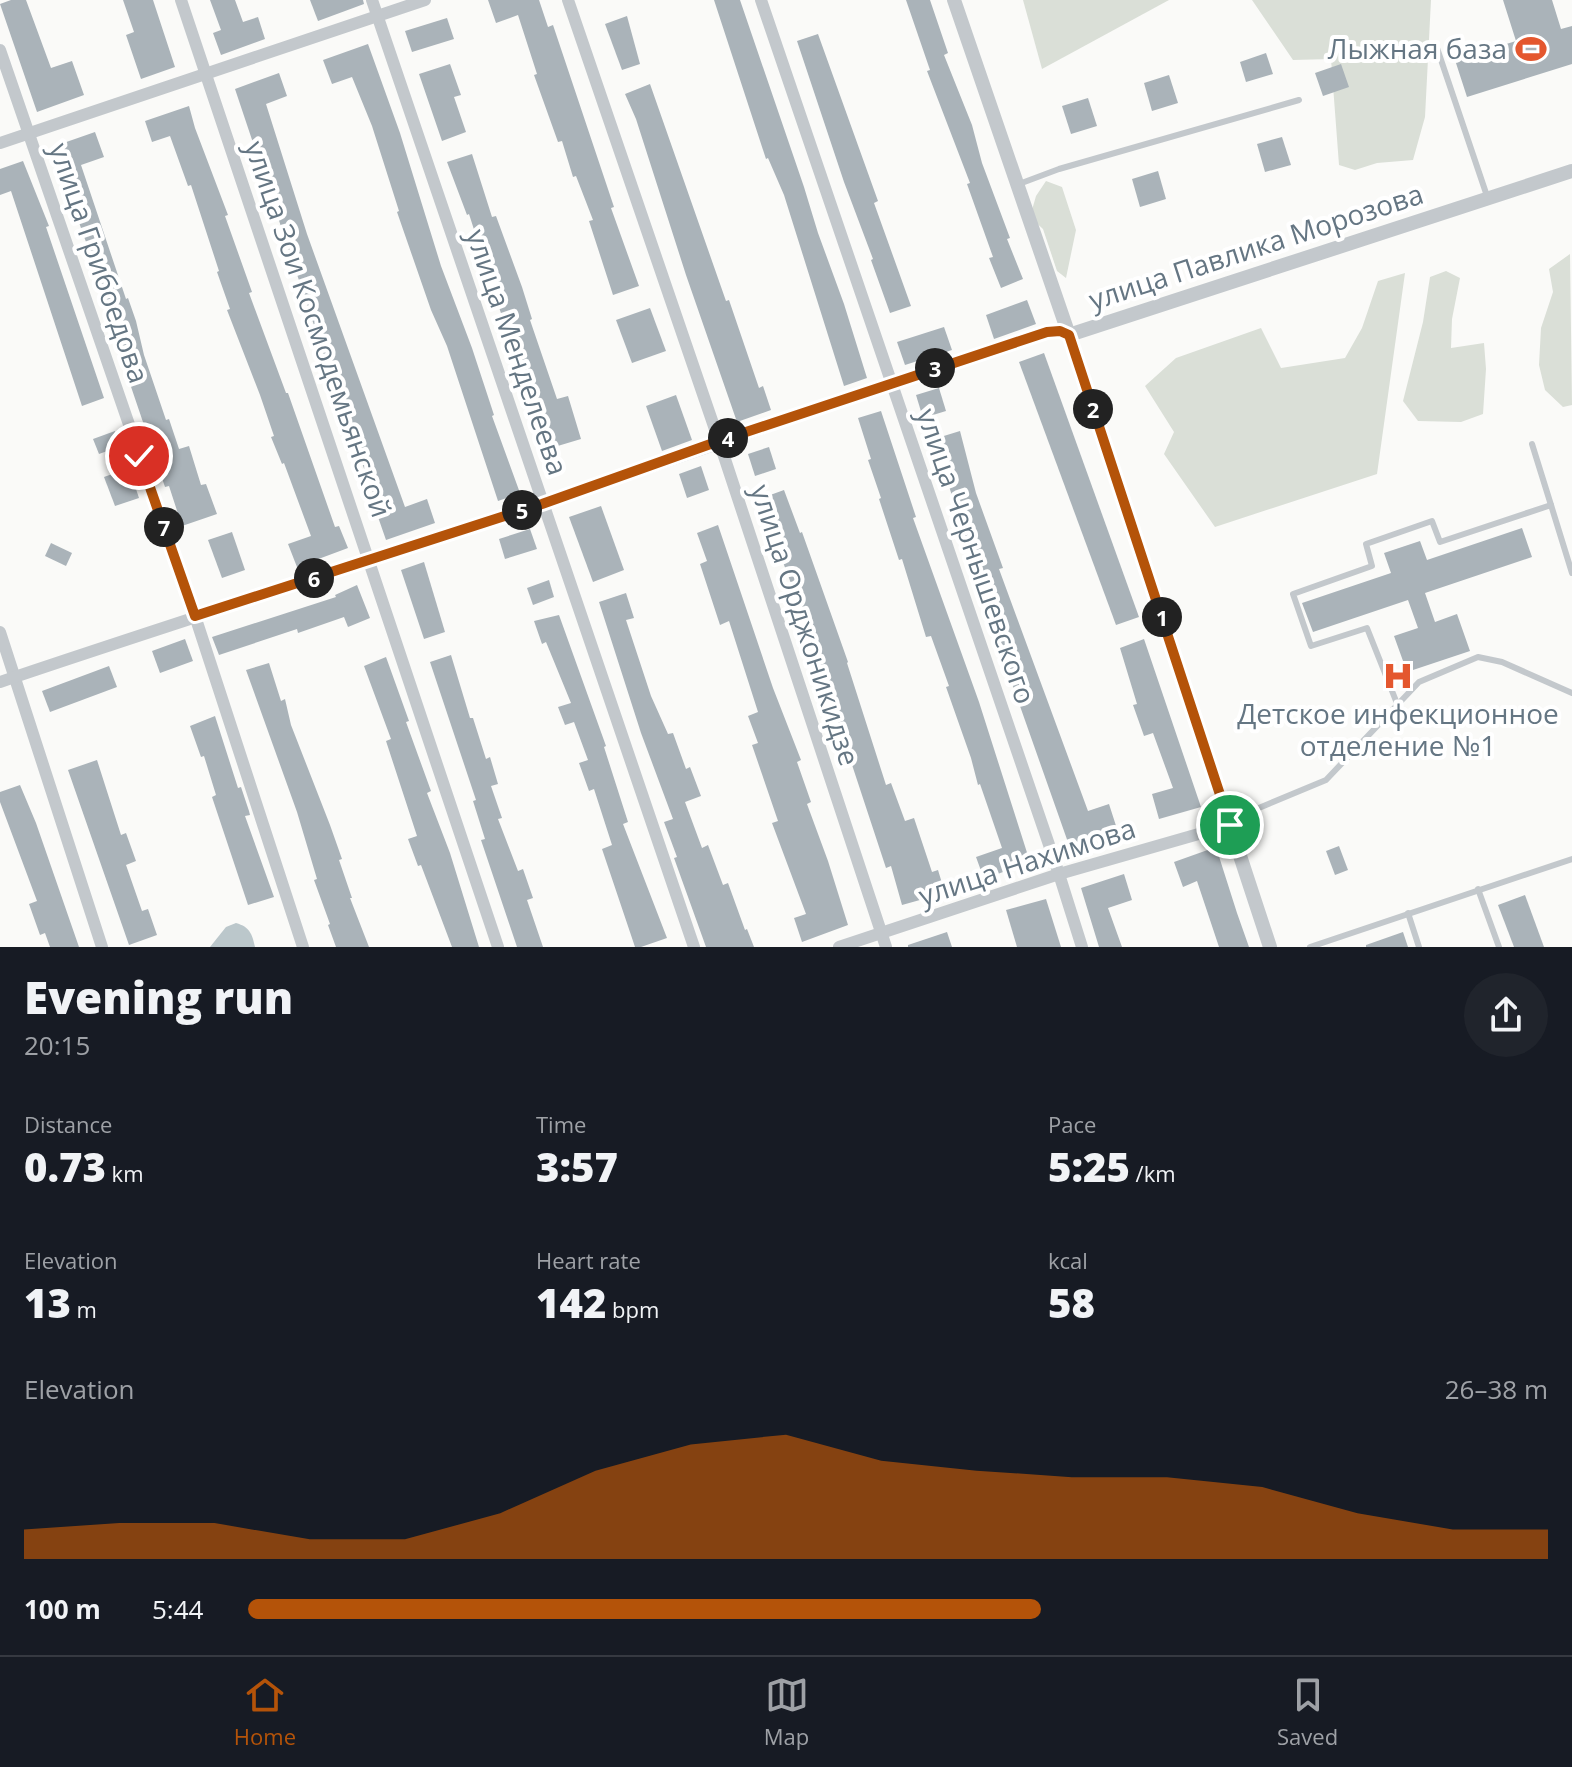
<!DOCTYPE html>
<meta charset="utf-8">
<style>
body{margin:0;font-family:"Open Sans",sans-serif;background:#20242c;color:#f1f3f6;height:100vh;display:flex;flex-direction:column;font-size:30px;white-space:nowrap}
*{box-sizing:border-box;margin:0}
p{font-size:26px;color:#9ea1a6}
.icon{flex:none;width:44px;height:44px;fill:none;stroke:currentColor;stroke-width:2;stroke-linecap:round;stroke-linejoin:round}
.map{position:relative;height:947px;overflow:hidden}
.details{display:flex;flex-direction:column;background:#171b24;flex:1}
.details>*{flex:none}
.pin{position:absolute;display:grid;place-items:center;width:68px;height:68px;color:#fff;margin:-34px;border:4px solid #fff;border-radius:50%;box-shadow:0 2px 8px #0007}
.km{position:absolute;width:40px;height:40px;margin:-20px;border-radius:50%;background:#222;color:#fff;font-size:22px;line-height:40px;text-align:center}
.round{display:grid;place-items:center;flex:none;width:84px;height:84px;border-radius:42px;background:#20242c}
.head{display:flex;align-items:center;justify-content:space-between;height:136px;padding:0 24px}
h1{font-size:44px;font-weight:800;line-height:60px}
.metrics{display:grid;grid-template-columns:repeat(3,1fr);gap:12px;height:136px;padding:8px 24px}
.metrics div{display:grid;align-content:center}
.metrics b{font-size:40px;font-weight:800}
.metrics small{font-size:22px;font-weight:400}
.metrics p{font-size:22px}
.chart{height:224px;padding:16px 24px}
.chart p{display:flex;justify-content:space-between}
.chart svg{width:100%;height:144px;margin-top:8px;fill:#b45309;opacity:.7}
ul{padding:0 24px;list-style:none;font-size:26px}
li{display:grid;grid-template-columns:128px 96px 1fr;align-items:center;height:60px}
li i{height:20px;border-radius:10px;background:#b45309}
.dock{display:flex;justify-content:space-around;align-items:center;height:112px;border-top:2px solid #363941;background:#171b24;font-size:22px;color:#9ea1a6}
.dock a{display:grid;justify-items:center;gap:4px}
.dock .selected{color:#b45309}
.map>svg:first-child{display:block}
.green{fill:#dadfd7}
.water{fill:#bbc7cb}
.building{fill:#aab3b9}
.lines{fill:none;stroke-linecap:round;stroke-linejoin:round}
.service{stroke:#c3c8cc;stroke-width:6}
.minor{stroke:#c3c8cc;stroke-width:12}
.tertiary{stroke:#c3c8cc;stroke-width:14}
.route-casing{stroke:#fff;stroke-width:16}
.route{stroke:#b45309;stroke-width:10}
.labels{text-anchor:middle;stroke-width:8;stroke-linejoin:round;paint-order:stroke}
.poi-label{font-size:28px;fill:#657683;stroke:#fff;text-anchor:end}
.street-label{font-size:28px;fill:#657683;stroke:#fff}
</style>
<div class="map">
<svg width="1572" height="947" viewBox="0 0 1572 947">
<rect width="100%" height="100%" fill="#fafaf8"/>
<g class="green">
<path d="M1023,0H1169L1042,69Z"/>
<path d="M1252,0H1431L1425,117L1413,160L1377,163L1355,170L1339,165L1331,59L1293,60Z"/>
<path d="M1046,181L1062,187L1076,230L1066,278L1057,271L1043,229L1030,217L1036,196Z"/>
<path d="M1570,254L1572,405L1563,407L1545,390L1539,365L1541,328L1553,292L1549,269Z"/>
<path d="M1446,271L1460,278L1452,319L1451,348L1484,343L1486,369L1483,414L1461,422L1418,421L1403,401L1423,322L1430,277Z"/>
<path d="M1405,273L1377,474L1215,527L1164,454L1174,432L1145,386L1176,358L1261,328L1281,368L1345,358L1362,328L1378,281Z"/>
</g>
<path class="water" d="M236,923C250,927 252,934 255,947H210L226,927Z"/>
<g class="building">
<path d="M11,0H26L51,68L72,61L84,95L37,112L0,4Z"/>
<path d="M123,0H153L175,67L141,79L126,35L134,32Z"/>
<path d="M210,0H235L243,22L258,17L265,39L221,55L213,33L221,30Z"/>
<path d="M310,0H363L364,4L318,21Z"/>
<path d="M488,0H539L548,27L553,25L614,207L611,208L639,286L613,295L589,221L593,220L576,176L573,177L562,141L558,142L534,75L537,74L518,15L496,23Z"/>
<path d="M714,0H740L804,187L818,233L844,304L867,378L844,386L784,195L768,158L766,159Z"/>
<path d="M906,0H930L948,53L944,55L972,125L982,163L1010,238L1007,239L1023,279L1001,288L989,258L993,257L967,184L970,183L927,71L930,70Z"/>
<path d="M1503,0H1552L1561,29L1572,26V64L1467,97L1455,60L1516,41Z"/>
<path d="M627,16L640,64L622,70L605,24Z"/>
<path d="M447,18L454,39L412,52L405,31Z"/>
<path d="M818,34L878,201L874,203L911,306L890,313L871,260L873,259L844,182L797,41Z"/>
<path d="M368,44L400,133L441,266L472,348L494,415L492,416L520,493L498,501L447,346L431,310L397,212L399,211L372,126L352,77L332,84L323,60Z"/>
<path d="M1266,53L1273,74L1246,82L1240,62Z"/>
<path d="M450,64L461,95L454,97L466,132L442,141L419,74Z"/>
<path d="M1341,64L1349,87L1323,96L1315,73Z"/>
<path d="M279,73L287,96L266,104L307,234L405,507L427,499L435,523L386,540L378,517L381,515L339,400L235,89Z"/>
<path d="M1169,75L1178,103L1152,111L1144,83Z"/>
<path d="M650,84L726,301L729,300L759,388L763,386L771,410L737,422L686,275L636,119L625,94Z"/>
<path d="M1088,98L1097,126L1071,134L1062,106Z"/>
<path d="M189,106L195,128L228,215L225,216L252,292L249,293L286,393H288L335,527L339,526L348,548L297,567L288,544L311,536L284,463L282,464L271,437L274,436L260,395L227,310L230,309L217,272L219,271L191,185L188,186L170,136L152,142L145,121Z"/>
<path d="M95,132L104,157L81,165L126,299L128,298L136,321L144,355L166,420L169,419L179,449L189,446L201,485L206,484L217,514L182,526L169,486L165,487L126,372L129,371L116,328L101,295L96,270L52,147Z"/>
<path d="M1282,137L1291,165L1265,172L1257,144Z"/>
<path d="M472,154L492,217L496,216L522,287L532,319L530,320L557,399L568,396L581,439L551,448L532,389L526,391L469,214L467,215L447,162Z"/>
<path d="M23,161L49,226L46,227L104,398L82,406L11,191L0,195V169Z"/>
<path d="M1158,171L1166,199L1140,207L1132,179Z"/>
<path d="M1027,300L1036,324L994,339L986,315Z"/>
<path d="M650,308L666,351L632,363L616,320Z"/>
<path d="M944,327L952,350L905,365L897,342Z"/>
<path d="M1044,353L1139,617L1116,625L1019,362Z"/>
<path d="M939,388L946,411L923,418L916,395Z"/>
<path d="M676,395L692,440L662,451L646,406Z"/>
<path d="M881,411L916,517L913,518L979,702L1030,862L984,879L976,857L1002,848L980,784L978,785L971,758L946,687L949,686L931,636L926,637L902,559L899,560L879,499L881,498L868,460L871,459L858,418Z"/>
<path d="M115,431L121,446L99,454L93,439Z"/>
<path d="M960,431L976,493L1003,568L999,569L1088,811L1109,804L1118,832L1070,848L977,584L979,583L966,547L968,546L934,439Z"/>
<path d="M769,447L776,469L755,476L748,454Z"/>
<path d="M701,466L709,490L687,498L679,474Z"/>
<path d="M129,468L139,498L115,506L104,477Z"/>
<path d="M784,490L800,533L802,532L848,662L847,663L886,785L891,783L905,821L914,818L932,872L938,870L945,893L902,905L891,866L886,868L800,607L759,499Z"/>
<path d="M601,506L624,570L593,582L569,517Z"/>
<path d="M718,525L773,688L801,760L797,762L811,802L807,804L828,861L848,925L802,942L794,918L806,914L772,823L778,821L752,745L758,743L748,716L758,712L729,621L720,625L700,564L707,561L697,533Z"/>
<path d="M1522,528L1532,557L1425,593L1435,622L1457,614L1470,651L1407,672L1394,636L1418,628L1408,600L1313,632L1302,603L1391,573L1384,553L1420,541L1427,560Z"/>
<path d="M530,529L537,549L505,559L499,539Z"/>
<path d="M232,532L245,570L222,578L208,540Z"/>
<path d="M51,543L72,553L66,566L45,556Z"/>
<path d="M424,562L445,632L424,639L401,570Z"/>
<path d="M549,580L554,597L533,605L527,588Z"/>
<path d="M357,585L370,618L348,627L344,617L298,633L297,629L219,655L212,637L336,597L335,595Z"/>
<path d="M626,593L634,618L626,620L651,696L668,734L673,733L686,769L690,767L701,796L685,802L702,848L708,845L723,885L728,883L745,930L747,929L754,947H706L674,858L677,857L664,822L673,819L641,733L599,602Z"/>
<path d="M559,615L606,746L604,747L628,822L623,824L667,938L641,947H635L602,849L612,845L594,789L589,791L579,763L588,760L574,722L565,725L558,707L571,703L546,642L542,644L534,621Z"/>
<path d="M185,639L193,661L160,673L152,651Z"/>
<path d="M1144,639L1201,807L1159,819L1152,794L1173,788L1153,733L1144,736L1133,705L1137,704L1120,648Z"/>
<path d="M451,655L470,718H473L486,759L490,757L498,784L491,786L502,818L498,819L518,871L523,869L533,898L527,900L543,947H517L481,840L485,839L473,801L476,800L430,662Z"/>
<path d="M386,657L409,721L406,722L431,791L427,793L450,853L479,947H452L421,865L418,866L408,839L417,836L386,741L391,739L364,666Z"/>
<path d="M269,663L281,701L285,699L291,725L330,825L342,859L339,860L352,898H350L369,947H336L328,925L330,924L314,880L317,879L297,812L246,670Z"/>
<path d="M109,666L117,687L50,712L42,691Z"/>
<path d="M215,716L238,788L241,787L249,811L250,815L245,816L274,897L248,905L212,797L216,795L204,756L201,757L190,726Z"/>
<path d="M97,760L121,835L126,833L136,861L126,865L142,911L148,909L157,935L129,945L68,770Z"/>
<path d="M20,785L36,823L79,947H50L45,933L40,935L29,904L37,901L0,802V792Z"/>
<path d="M1339,846L1348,870L1335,875L1326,851Z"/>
<path d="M1216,847L1237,913L1249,947H1219L1197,881L1183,887L1174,862Z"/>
<path d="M1124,874L1132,900L1108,908L1122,947H1099L1081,888Z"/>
<path d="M1525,895L1544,947H1514L1498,905Z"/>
<path d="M1046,899L1061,947H1017L1006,910Z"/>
<path d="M947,932L952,947H908V945Z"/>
<path d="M1403,932L1408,947H1366V945Z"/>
</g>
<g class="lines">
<g class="service">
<path d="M1437,48L1488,199"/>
<path d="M1019,184L1059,169L1299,100"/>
<path d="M1532,444L1551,505"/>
<path d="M1398,706L1367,628L1311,646L1293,594L1372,566L1366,544L1432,521L1440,542L1551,505L1572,573"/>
<path d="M1230,825L1254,810L1326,780L1419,682L1478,657L1502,662L1572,693"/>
<path d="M1478,889L1499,947"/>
<path d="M1408,913L1419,947"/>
<path d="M1310,947L1572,859"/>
</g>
<g class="minor">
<path d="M181,0L498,947"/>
<path d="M372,0L694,947"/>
<path d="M568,0L719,441L886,947"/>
<path d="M761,0L1059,874L1082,947"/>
<path d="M0,50L195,616L303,947"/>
<path d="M0,143L425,0"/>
<path d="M0,632L102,947"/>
<path d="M0,682C180,621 362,564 542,504C710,447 878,387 1047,332L1060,331L1069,335"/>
<path d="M839,947L1059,874L1230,825"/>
</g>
<g class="tertiary">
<path d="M954,0L1069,335L1270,947"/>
<path d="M1069,335L1572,171"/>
</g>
</g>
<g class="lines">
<g class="route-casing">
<path id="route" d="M139,456L195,616L542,504L719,441L1047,332L1060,331L1069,335L1230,825"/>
</g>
<use href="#route" class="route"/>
</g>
<defs>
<g id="stadium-bare" transform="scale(2.4)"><path d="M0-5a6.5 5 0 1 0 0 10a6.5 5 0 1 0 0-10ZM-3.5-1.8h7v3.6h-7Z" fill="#e4572e" stroke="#fff" stroke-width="2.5" paint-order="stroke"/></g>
<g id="hospital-bare" transform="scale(2.4)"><path d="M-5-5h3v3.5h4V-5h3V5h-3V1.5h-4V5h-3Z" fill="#e4572e" stroke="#fff" stroke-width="2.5" paint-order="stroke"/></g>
</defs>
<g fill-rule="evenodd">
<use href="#stadium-bare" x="1531" y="49"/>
<use href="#hospital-bare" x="1398" y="676"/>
</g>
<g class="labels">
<g class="poi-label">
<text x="1507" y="59">Лыжная база</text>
<text x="1398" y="724" text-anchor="middle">Детское инфекционное<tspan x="1398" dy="32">отделение №1</tspan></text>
</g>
<g class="street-label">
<text transform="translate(1256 247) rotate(-18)" y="10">улица Павлика Морозова</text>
<text transform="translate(99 263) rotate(71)" y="10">улица Грибоедова</text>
<text transform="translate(318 329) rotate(71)" y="10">улица Зои Космодемьянской</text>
<text transform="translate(517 352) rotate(71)" y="10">улица Менделеева</text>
<text transform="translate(976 556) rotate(71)" y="10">улица Чернышевского</text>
<text transform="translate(805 625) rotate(72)" y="10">улица Орджоникидзе</text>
<text transform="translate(1027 862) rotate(-18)" y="10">улица Нахимова</text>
</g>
</g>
</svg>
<div class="pin" style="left:1230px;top:825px;background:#1e9e55"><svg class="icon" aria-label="arrive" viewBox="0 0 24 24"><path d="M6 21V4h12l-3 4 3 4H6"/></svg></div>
<div class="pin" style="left:139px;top:456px;background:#d93025"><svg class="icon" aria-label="check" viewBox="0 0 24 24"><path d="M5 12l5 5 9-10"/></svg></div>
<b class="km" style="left:1162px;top:617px">1</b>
<b class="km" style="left:1093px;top:409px">2</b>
<b class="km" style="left:935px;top:368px">3</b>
<b class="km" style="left:728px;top:438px">4</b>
<b class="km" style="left:522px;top:510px">5</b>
<b class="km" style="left:314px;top:578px">6</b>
<b class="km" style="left:164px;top:527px">7</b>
</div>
<section class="details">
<div class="head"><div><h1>Evening run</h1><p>20:15</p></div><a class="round"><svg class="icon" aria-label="share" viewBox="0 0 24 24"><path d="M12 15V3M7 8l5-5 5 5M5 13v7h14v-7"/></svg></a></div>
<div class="metrics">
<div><p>Distance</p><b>0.73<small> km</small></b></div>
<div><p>Time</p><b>3:57</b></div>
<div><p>Pace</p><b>5:25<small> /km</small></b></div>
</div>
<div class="metrics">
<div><p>Elevation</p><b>13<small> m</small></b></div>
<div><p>Heart rate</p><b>142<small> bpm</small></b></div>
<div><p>kcal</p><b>58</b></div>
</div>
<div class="chart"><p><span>Elevation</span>26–38 m</p>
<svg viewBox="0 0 160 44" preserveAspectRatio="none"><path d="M0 44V35L10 33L20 33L30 38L40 38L50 30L60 17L70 9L80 6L90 14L100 17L110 19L120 19L130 22L140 30L150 35L160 35V44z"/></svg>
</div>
<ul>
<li><b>100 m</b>5:44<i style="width:61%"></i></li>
</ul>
</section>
<nav class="dock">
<a class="selected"><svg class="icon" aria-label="home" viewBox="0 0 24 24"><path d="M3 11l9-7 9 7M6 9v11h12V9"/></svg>Home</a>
<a><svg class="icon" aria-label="map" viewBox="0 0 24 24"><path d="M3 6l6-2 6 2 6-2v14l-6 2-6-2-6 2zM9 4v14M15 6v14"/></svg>Map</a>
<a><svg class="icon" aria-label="saved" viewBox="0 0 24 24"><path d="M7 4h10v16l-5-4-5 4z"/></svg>Saved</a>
</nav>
